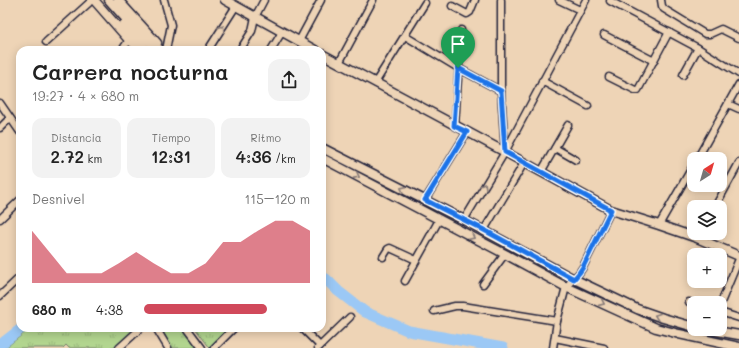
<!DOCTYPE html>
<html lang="es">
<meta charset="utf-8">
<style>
body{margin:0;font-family:Mali,sans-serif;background:#f2f2f2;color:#222;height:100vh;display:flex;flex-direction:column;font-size:15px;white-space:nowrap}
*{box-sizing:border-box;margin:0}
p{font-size:13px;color:#767676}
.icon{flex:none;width:22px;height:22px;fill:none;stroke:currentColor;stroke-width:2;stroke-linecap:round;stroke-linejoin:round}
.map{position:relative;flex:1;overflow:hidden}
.details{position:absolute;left:16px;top:46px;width:310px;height:286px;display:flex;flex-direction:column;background:#fff;border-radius:12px;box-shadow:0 2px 10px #0003}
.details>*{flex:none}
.needle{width:26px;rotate:37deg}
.buttons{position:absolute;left:687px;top:152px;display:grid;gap:8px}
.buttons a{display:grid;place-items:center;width:40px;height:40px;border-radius:8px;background:#fff;box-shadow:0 2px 10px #0003;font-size:20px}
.pin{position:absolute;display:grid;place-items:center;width:34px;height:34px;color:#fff;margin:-41px -17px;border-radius:50% 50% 50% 0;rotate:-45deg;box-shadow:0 0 4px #0007}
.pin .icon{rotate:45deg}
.round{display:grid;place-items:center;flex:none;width:42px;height:42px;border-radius:12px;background:#f2f2f2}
.head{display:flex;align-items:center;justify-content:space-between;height:68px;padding:0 16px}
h1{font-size:22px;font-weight:600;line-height:30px}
.metrics{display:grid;grid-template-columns:repeat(3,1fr);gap:6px;height:68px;padding:4px 16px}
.metrics div{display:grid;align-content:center;border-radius:10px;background:#f2f2f2;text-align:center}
.metrics b{font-size:17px;font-weight:600}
.metrics small{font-size:11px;font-weight:400}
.metrics p{font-size:11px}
.chart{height:112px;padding:8px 16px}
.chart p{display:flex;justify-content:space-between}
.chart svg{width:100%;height:72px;margin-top:4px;fill:#d1495b;opacity:.7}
ul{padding:0 16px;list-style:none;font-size:13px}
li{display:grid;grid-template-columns:64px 48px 1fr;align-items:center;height:30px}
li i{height:10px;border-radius:5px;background:#d1495b}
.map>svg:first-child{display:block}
.park{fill:url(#park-tufts);stroke:#6a7c65}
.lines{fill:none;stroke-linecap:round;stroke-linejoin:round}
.river{stroke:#9bc8f5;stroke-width:11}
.street-casing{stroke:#22223b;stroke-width:9}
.secondary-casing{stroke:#22223b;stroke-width:11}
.street{stroke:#eed4b6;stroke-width:6}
.secondary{stroke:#eed4b6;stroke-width:8}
.oneway{stroke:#887b78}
.route-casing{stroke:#fff;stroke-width:8}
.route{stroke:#1a73e8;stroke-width:5}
</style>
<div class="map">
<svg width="739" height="348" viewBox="0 0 739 348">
<defs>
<pattern id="park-tufts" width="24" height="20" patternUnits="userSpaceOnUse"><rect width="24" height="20" fill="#b2d58f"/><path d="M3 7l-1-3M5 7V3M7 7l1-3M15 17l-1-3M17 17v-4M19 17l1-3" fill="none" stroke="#99b77c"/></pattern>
</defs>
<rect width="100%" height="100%" fill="#eed4b6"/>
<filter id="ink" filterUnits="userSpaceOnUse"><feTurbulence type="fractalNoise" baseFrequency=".025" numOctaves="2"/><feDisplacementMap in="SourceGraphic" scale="8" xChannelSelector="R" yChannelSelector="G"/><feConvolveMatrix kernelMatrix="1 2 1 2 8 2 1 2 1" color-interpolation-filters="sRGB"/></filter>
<g filter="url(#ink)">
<g class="park">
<path d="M31,328H139L114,348H69L66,345L63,348H5Z"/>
<path d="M161,328H183L198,348H172Z"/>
<path d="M195,328H231L210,348Z"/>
</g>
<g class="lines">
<g class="river">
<path d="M322,277L326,279L338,291L365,312L409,331L503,348"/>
<path d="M0,345L22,328"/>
</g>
<g class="street-casing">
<g id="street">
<path d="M164,0L171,25L166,50"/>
<path d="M501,0V91L505,152"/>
<path d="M559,0L580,10"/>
<path d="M661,0L662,6L664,9L705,34H710L721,29L739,38"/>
<path d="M610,1L698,48L739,74"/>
<path d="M452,6L467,14L470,12L475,0"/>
<path d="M604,35L654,61"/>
<path d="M405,36L458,68L501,91"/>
<path d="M299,41L321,0"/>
<path d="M46,42L90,2"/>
<path d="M122,50L129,40"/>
<path d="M208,50L236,6"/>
<path d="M240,50L252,31L255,17L264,0"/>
<path d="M271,50L282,32"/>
<path d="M339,63L373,0"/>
<path d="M683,75L698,48"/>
<path d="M609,77L635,90H638L669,32"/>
<path d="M542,81L588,106"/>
<path d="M375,83L425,3"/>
<path d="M0,103L20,132"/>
<path d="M728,104L739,109"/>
<path d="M455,126L461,30"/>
<path d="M0,128L10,118"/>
<path d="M555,148L576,160"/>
<path d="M697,159L739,84"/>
<path d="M541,172L568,125"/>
<path d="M425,200L467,132"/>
<path d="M715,207L739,163"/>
<path d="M0,219L20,200"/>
<path d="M464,220L505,152L586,0"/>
<path d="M659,225L694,164"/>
<path d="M484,230L524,163"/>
<path d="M383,257L388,249L390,248L416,260"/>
<path d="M405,281L439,220"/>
<path d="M483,284L505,254"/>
<path d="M0,296L20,277"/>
<path d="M689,302L694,304"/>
<path d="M720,305L739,259"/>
<path d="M434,311L455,306H463L557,321"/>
<path d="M720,312L739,318"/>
<path d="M156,328L168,348"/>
<path d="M187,328L202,348"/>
<path d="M302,328L320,346"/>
<path d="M555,338L604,348"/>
<path d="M119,348L141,328"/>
<path d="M214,348L234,328"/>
<path d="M318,348L350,317"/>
<path d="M553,348L557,321L566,287L579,273L583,267L611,210"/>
</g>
</g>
<g class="secondary-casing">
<g id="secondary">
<path d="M94,0L129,40L142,50"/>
<path d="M109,0L144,39L161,50"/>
<path d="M118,0L157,43"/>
<path d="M225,0L315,50"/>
<path d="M124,24L143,46"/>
<path d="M322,54L505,152L611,210L659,225L697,238L739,256"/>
<path d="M322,148L464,220L574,279L637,309L663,318L694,327"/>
<path d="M322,158L505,254L566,287L636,319L656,328L679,334L739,347"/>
<path d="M705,329L739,335"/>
</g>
</g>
<use href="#street" class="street"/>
<use href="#secondary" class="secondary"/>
</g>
<defs><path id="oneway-chevron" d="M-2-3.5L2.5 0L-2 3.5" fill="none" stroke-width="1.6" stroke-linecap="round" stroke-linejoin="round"/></defs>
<g class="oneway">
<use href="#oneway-chevron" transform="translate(222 28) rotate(-58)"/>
<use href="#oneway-chevron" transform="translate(357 176) rotate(28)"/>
<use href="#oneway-chevron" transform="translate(484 186) rotate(-59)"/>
<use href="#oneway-chevron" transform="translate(403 189) rotate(-153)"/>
<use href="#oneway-chevron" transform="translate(472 237) rotate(27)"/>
<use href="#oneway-chevron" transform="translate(602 303) rotate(24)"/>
<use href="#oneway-chevron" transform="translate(657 316) rotate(-160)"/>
</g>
</g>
<g class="lines" filter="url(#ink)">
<g class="route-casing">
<path id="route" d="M458,68L501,91L505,152L611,210L583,267L579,273L574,279L484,230L425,200L467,132L454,126Z"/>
</g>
<use href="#route" class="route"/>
</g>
</svg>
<div class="buttons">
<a><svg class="needle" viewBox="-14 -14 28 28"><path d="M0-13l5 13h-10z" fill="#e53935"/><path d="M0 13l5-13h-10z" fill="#767676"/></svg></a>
<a><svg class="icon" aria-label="layers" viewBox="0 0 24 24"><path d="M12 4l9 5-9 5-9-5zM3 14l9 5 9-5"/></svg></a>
<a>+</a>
<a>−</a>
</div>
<div class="pin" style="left:458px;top:68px;background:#1e9e55"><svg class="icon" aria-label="arrive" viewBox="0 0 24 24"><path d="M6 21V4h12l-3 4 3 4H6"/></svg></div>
<section class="details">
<div class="head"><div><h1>Carrera nocturna</h1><p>19:27 · 4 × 680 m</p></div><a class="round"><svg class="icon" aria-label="share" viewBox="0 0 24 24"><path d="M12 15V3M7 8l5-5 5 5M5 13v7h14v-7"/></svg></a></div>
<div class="metrics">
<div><p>Distancia</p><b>2.72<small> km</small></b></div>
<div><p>Tiempo</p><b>12:31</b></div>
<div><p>Ritmo</p><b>4:36<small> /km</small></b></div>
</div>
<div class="chart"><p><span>Desnivel</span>115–120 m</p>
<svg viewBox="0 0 160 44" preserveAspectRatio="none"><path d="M0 44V12L10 25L20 38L30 38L40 38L50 32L60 25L70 32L80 38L90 38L100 32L110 19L120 19L130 12L140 6L150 6L160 12V44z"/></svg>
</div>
<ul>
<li><b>680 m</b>4:38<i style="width:74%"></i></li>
</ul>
</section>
</div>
